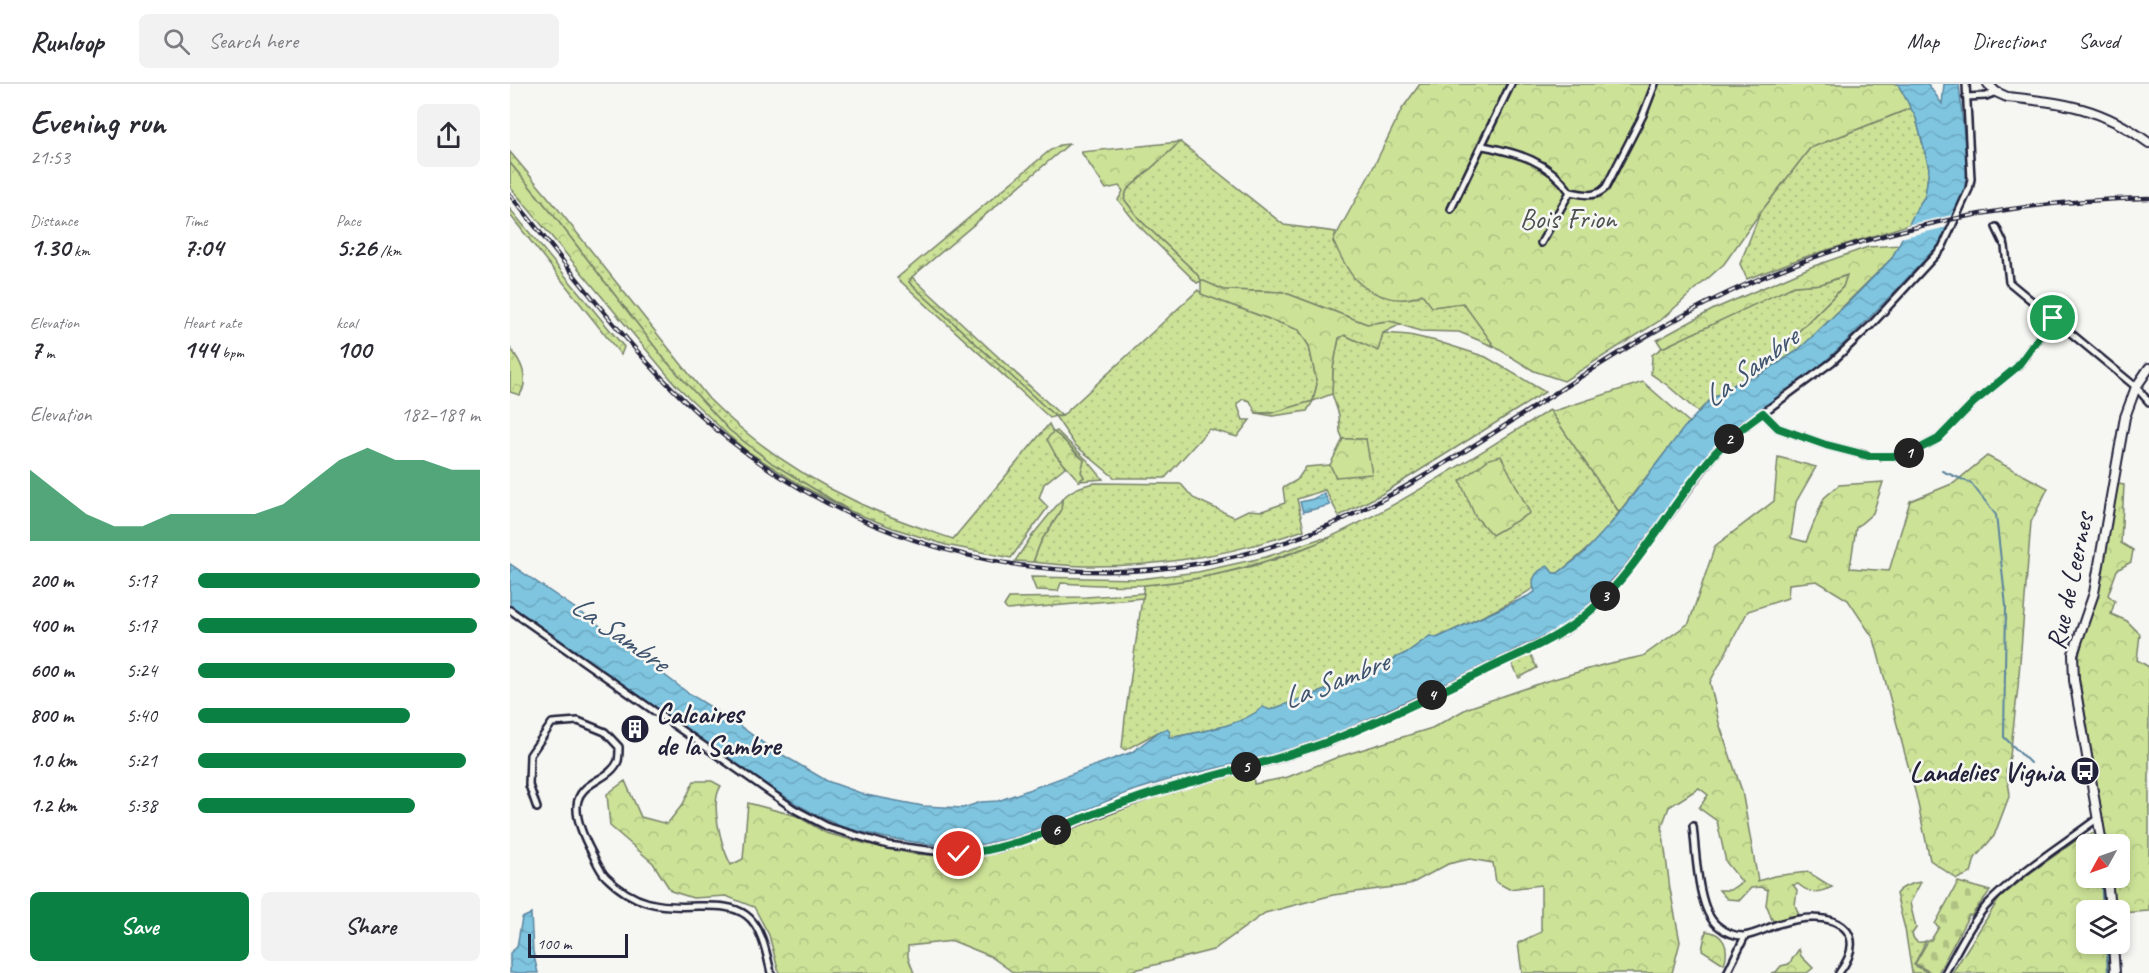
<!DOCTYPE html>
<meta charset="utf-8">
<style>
body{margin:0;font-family:Caveat,sans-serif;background:#f2f2f3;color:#2b2b33;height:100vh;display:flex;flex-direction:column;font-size:22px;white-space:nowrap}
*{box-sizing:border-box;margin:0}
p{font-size:20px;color:#7c7c81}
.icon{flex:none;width:33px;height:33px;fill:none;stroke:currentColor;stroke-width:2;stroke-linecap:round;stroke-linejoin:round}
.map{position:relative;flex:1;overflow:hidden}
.drawer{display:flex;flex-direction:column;background:#fff;width:510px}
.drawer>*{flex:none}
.needle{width:39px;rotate:230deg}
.controls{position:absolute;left:1566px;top:750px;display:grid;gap:12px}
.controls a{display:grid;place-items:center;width:54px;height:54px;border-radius:9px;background:#fff;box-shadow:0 3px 9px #0003;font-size:30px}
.scale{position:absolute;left:18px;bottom:15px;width:100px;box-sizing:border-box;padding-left:6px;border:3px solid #22223b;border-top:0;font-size:16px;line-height:21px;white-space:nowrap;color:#22223b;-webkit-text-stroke:4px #f6f6f2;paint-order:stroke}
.pin{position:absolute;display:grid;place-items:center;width:51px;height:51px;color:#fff;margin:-26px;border:3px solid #fff;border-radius:50%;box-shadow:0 2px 6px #0007}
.km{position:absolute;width:30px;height:30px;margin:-15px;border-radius:50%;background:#222;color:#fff;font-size:16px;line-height:30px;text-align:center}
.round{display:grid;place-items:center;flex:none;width:63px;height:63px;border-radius:9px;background:#f2f2f3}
.headline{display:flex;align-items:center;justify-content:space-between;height:102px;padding:0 30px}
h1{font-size:33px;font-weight:600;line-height:45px}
.figures{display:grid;grid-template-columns:repeat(3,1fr);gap:9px;height:102px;padding:6px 30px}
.figures div{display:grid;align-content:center}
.figures b{font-size:26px;font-weight:600}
.figures small{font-size:16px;font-weight:400}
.figures p{font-size:16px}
.chart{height:168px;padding:12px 30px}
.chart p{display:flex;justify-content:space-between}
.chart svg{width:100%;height:108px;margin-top:6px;fill:#0b8043;opacity:.7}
.cta{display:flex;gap:12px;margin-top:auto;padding:12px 30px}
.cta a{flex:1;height:69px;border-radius:9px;background:#0b8043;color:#fff;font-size:24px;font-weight:600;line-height:69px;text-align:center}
.cta a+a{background:#f2f2f3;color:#2b2b33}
ul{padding:0 30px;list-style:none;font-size:20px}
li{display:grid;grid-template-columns:96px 72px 1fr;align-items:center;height:45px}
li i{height:15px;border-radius:8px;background:#0b8043}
header{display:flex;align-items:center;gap:36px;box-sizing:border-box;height:84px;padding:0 30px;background:#fff;border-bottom:2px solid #e1e1e2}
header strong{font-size:28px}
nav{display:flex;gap:33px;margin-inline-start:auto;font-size:21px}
.search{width:420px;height:54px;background:#f2f2f3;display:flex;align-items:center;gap:15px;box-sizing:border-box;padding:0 21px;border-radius:9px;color:#7c7c81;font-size:22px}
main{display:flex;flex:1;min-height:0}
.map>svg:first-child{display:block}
.grass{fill:url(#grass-dots);stroke:#778269;stroke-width:1.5}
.forest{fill:url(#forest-crowns);stroke:#778269;stroke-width:1.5}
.cemetery{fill:url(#cemetery-stones);stroke:#778269;stroke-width:1.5}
.water{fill:url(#water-waves);stroke:#5a849e;stroke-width:1.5}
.pier{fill:#f6f6f2}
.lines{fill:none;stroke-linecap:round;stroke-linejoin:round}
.stream{stroke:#5a849e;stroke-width:2}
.street-casing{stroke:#22223b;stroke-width:10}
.secondary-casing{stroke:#22223b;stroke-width:12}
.street{stroke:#f6f6f2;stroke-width:5}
.secondary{stroke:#f6f6f2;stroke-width:8}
.rail-casing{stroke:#22223b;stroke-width:4.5}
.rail{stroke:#f6f6f2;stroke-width:2;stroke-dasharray:7;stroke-linecap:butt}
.route-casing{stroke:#fff;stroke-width:12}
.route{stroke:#0b8043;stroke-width:8}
.labels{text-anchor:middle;stroke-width:5;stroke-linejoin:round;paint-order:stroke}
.park-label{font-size:28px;fill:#4c5252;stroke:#f6f6f2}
.street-label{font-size:28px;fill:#22223b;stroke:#f6f6f2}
.poi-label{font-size:28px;font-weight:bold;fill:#22223b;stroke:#f6f6f2;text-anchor:start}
.water-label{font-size:30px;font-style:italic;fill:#3e536d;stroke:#f6f6f2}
</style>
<header>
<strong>Runloop</strong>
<div class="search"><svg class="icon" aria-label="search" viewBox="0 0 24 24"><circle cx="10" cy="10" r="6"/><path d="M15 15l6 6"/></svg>Search here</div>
<nav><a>Map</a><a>Directions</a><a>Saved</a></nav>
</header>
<main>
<section class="drawer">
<div class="headline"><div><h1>Evening run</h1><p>21:53</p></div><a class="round"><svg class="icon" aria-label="share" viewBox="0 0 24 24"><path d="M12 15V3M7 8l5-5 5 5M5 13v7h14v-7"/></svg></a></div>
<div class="figures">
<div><p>Distance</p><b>1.30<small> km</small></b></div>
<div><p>Time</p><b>7:04</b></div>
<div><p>Pace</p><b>5:26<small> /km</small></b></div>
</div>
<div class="figures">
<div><p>Elevation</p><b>7<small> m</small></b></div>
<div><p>Heart rate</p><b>144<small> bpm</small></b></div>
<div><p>kcal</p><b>100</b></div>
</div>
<div class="chart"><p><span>Elevation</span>182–189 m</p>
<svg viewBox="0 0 160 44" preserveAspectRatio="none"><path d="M0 44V15L10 24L20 33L30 38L40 38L50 33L60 33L70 33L80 33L90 29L100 20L110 11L120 6L130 11L140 11L150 15L160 15V44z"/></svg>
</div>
<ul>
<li><b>200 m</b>5:17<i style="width:100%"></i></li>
<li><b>400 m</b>5:17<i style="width:99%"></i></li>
<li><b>600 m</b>5:24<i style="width:91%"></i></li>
<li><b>800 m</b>5:40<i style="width:75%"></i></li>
<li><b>1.0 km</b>5:21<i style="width:95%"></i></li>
<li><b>1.2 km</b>5:38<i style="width:77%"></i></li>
</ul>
<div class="cta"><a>Save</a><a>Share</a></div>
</section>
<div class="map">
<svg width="1639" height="889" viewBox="0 0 1639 889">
<defs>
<pattern id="grass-dots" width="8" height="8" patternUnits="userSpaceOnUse" patternTransform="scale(1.5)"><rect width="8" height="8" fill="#cce297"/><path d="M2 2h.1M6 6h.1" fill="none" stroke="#afc283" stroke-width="1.8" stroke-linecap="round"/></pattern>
<pattern id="forest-crowns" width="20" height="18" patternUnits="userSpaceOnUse" patternTransform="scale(1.5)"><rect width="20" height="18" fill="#cce297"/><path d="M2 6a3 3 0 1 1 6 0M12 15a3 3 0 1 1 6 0" fill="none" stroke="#afc283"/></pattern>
<pattern id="cemetery-stones" width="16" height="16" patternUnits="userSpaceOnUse" patternTransform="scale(1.5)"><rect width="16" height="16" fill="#cce297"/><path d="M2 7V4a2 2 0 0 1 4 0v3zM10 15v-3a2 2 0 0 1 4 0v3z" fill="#afc283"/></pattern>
<pattern id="water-waves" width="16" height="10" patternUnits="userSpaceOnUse" patternTransform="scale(1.5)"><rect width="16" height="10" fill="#7fc5e0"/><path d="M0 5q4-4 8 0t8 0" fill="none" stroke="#6da9c1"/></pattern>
</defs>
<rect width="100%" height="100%" fill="#f6f6f2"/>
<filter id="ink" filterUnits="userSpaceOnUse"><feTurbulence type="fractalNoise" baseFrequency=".0167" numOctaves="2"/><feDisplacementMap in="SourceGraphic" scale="12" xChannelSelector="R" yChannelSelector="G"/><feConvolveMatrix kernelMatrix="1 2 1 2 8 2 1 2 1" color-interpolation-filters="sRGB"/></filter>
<g filter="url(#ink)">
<g class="grass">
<path d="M1401,24L1406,34L1419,84L1415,112L1407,124L1401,140L1292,174L1237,195L1230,180L1250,129L1300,64Z"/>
<path d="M670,58L774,141L826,148L823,158L847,197L862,207L912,209L923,223L953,218L985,263L949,248L910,247L879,237L857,240L773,208L714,206L691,196L685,188L630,136L614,115L617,106Z"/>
<path d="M559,60L402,193L399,198L545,332H552L688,206L692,210L789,246L799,262L807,300L803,317L762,329H746L740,317L733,315L727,320L733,336H740L727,353L699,345L655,394H605L565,361L545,332L540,334L387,194L539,67L550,61Z"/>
<path d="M0,68L48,125L199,315C242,358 293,393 349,419C379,434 412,444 443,455L539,340L543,349L545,370L555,383L534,400L529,414L538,423L501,474L436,461L383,444L340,427L263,380L219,346L155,276L44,132L0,79Z"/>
<path d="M1338,191L1333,203L1291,245L1250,290L1231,296L1199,317L1188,328L1157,301L1141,290L1142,271L1152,264L1282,202L1311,200Z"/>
<path d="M873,249L899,251L926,257L976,273L1035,308L872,410L829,432L815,406L787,415L794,446C724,470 652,483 578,482C560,482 541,480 523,478L531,457L551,427L552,415C562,405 571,402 585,399L671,400L683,414L724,433L738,426L752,427L775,419L773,404L787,396L796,383L820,381L826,393L856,355H833L830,348L829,331L822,310L823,284L829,254L834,251L868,266Z"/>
<path d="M1040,326L1109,428C1094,452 1070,472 1048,489H1043C1009,518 967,535 926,554L920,552L896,569L864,584L854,592L760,626L753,624C730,643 687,648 658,654L650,647L615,666L612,664L615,634L634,501C680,495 728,489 772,473C868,438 952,378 1040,326Z"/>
<path d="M547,347L578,377L593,395L569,397L574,393L571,388L574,376L549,352L543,349Z"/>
<path d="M1020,569L1027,584L1009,594L1001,578Z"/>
<path d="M1411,798L1400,819L1406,844L1402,850C1404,858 1409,860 1416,857L1404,881L1419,889H1402L1395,845L1386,810C1391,803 1402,799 1411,798Z"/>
</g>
<g class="forest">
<path d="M910,0H1388L1401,24L1300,64L1250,129L1214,180L1151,236L1054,297L1024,287L985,263L953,219L922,223L912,210C893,221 863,213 847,197C838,189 829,169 823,157L861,88L892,25Z"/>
<path d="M670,58L617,106L614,115L630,136L685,188L691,196L714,206L773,208L857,240L879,237L891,240L873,249L868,267L835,251L829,254L823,284L822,310L803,317L797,327L763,332L746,329H762L803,317L807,300L799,262L789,246L691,210V197L687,199L627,140L608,116L613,107L609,102L596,105L571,68Z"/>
<path d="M0,79L44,132L155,276L219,346L263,380L340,427L292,402L237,367L218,351L165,300L0,103Z"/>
<path d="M0,125L114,263L111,271L0,131Z"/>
<path d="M1390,161L1382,174L1299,256L1287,267L1250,290L1291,245L1333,203L1337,191L1311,200L1284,202L1152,264L1147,256L1204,225L1301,183L1358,163Z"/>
<path d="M402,193L552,332H545L399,198Z"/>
<path d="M0,264C11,277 20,295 10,311L0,308Z"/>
<path d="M1133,298L1179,338L1109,428L1041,328Z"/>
<path d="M543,348C555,354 562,368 574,376L571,388L574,393L569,397L545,370L537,355Z"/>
<path d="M833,355H856L862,390L826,393L820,381Z"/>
<path d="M991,372L1020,429L982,451L965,432L950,397L979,375Z"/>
<path d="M1477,372L1538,404L1521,438L1508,603L1500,672L1496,687L1500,710L1484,752L1465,774L1461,789L1447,795L1420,776L1406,711L1364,555L1338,516L1307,497L1279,500L1278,514L1238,527L1200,598L1209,639L1232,707L1248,797L1264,792L1298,788L1322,803C1307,810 1300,810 1288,800L1283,801L1287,806L1285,821L1289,831L1276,836L1263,837C1259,832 1260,826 1256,821L1258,806L1251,803L1241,804L1230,816L1217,815L1209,806H1220L1232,798L1216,778L1207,737L1189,724L1198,711L1189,704L1159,723L1152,742L1160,805L1170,858L1162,889H1012L1008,859L1031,848V801L999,805L986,798L983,779L960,775L938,780L899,801L823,811L755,829L703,866L613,889H504L480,872L443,857L398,862V873L404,889H269L259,851L244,823L216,812L183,814L161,807L143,779L100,742L97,710L115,697L131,733L157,740L173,720L184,697H202L211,702C199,719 212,764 221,781L233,775L238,719L287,732L316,749L357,760L404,770L448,773L468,772L490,768L527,756L642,714L743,684L744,700L778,693L828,673L922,644L958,624L1037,597L1096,580L1133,572L1179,539L1205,462L1264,417L1268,373L1306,383L1286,418L1281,454L1296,458L1314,414L1329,401L1373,398L1363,429L1346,444L1340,484L1379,487L1400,417L1444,399Z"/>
<path d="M1608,400L1614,401L1611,459L1623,466L1621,478L1607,486L1598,511L1605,517L1601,530L1617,537L1630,550L1627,576L1639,583V827L1610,829V826H1605L1601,794H1610V760H1597L1567,581L1574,550L1588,512Z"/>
<path d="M552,415L551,427L531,457L523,478L505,477L521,453Z"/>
<path d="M820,454C761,478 698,497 634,501C607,502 579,501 551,499L548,507L526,506L521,493L629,495L688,488L756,473L809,455Z"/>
<path d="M634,509L633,514L497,526L494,522L499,514L576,513Z"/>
<path d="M1586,748L1587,760H1576V794H1591L1595,826H1576V860H1599L1601,889H1442L1489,815L1519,790L1567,756Z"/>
<path d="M1196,847C1214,849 1220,864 1214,880L1192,866Z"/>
<path d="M1289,865L1291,872L1303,884L1297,889H1261L1266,888L1271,882L1279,880Z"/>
</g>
<path class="cemetery" d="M1448,798L1480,807L1461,832L1459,831L1428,889H1422L1405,880L1418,857L1421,856L1429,843L1425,840Z"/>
<g class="water">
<path d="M1388,0H1418L1432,20L1434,0H1449L1457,84L1455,104L1433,156L1423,167L1345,249L1304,288L1229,340L1210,356L1115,482L1070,531L1039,551L829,649L769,669L658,696L619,708L543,740L506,753L465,762L441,763L376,754L330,742L304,730L264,707L0,522V480L85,538L178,609L222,636L256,661L317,697L356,711L413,722L453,724L471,718L488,717L622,668L650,647L657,645L660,648L659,654C688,648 730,643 753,623L760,626L854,592L864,584L896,569L920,552L927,554L1018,512L1025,508C1020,496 1025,487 1038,482L1043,489H1048L1073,470L1104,436L1173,345L1199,317L1231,296L1249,291L1287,267L1338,219L1382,174L1407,124L1415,112L1419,84L1406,34Z"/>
<path d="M814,409L820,421L793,428L790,418L803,415Z"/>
<path d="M21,830L23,868L28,889H0V869L7,863L12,834Z"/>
</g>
<path class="pier" d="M1447,130L1442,142L1390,154L1396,141Z"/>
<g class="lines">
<g class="stream">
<path d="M1432,387L1461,399L1486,431L1496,522L1494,653L1520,679"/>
<path d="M1584,755L1585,760"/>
<path d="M1591,794L1593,826"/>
<path d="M1596,860L1598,889"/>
</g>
<g class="street-casing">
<g id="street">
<path d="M1456,13L1476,12L1486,8"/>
<path d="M973,62C1008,69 1039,77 1060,108"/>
<path d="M1060,108C1074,110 1085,115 1096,103L1133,31L1145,0"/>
<path d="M941,125L1001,0"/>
<path d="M1486,143L1495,162L1499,198L1626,303L1639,318"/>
<path d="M1031,159L1060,108"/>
<path d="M1253,329L1268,344L1316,361L1359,372H1383L1403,368L1428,355L1463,319L1507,283L1543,234"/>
<path d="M0,526L284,725L318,743L378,761L449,770L489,764L559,741L646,708L763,676L821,657L935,605L1053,548L1079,528L1116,489L1205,369L1223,351L1322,278L1362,240L1432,164L1459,105L1461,95L1456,0"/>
<path d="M27,724L19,701L20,671L42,639L68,637L95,648L109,663C109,668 109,673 108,677C100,697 68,697 67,722C66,738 75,756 82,769C86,777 90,787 96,793C124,821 150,824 188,822C204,822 222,821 236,831C252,842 257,872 261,889"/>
<path d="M1183,742C1186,766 1187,827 1208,842C1215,848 1224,852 1233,852C1245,851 1257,844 1268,840C1288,834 1322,828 1337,847C1347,861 1338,877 1329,889"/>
<path d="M1217,889L1235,852"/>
<path d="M1435,889C1447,867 1459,842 1476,822C1508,788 1551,762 1588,734"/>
</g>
</g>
<g class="secondary-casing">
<g id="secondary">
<path d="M1478,0L1486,8L1497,13C1555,19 1591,23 1639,59"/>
<path d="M1592,760L1564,596L1563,570L1584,509L1615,333L1626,303L1639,284"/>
<path d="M1597,794L1600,826"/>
<path d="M1603,860L1605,889"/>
</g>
</g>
<use href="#street" class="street"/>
<use href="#secondary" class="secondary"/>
<g class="rail-casing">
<path id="rail" d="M0,111C67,193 135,289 218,355C397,497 645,531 852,426C972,365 1077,280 1197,219C1334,150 1486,117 1639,114"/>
</g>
<use href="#rail" class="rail"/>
</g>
</g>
<g class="lines" filter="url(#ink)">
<g class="route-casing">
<path id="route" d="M449,770C512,765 565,734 625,715C689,693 757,681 820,657C872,637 922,612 972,588C1008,570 1049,555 1079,528C1131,483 1161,419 1206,368C1220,353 1236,341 1253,329L1268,344L1316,361L1359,372H1383L1403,368L1428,355L1463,319L1507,283L1543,234"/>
</g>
<use href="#route" class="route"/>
</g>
<defs>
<g id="building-disc" transform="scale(1.5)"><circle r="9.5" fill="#22223b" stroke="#f6f6f2"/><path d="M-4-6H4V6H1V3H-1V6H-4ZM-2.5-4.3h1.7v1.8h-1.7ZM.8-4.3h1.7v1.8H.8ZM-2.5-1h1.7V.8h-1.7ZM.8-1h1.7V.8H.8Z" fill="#fff"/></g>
<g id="bus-disc" transform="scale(1.5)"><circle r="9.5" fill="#22223b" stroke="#f6f6f2"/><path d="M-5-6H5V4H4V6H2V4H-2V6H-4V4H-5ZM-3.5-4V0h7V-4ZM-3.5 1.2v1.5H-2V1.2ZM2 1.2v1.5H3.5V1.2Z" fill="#fff"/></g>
</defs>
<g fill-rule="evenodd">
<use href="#building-disc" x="125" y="645"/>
<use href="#bus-disc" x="1575" y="687"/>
</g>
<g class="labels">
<g class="park-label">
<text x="1058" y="144">Bois Frion</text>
</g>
<g class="street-label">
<text transform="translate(1559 497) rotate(-78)" y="10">Rue de Leernes</text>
</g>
<g class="poi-label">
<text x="146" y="639">Calcaires<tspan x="146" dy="32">de la Sambre</tspan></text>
<text x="1554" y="697" text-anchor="end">Landelies Vignia</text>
</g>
<g class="water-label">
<text transform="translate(1240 283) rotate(-37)" y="10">La Sambre</text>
<text transform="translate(110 549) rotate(35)" y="10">La Sambre</text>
<text transform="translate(825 596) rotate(-21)" y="10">La Sambre</text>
</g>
</g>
</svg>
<div class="controls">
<a><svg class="needle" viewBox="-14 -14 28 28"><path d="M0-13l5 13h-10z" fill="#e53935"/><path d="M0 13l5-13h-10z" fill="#7c7c81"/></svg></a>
<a><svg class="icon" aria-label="layers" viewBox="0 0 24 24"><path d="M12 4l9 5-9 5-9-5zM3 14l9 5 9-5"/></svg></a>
</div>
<div class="scale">100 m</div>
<div class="pin" style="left:1543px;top:234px;background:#1e9e55"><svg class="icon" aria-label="arrive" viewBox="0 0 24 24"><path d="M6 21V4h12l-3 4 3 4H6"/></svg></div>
<div class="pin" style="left:449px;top:770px;background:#d93025"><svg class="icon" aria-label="check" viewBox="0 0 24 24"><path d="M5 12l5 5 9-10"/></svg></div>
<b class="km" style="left:1399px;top:369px">1</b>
<b class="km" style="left:1219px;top:355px">2</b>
<b class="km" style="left:1095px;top:512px">3</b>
<b class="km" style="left:922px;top:611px">4</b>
<b class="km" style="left:736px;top:683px">5</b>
<b class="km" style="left:546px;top:746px">6</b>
</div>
</main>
